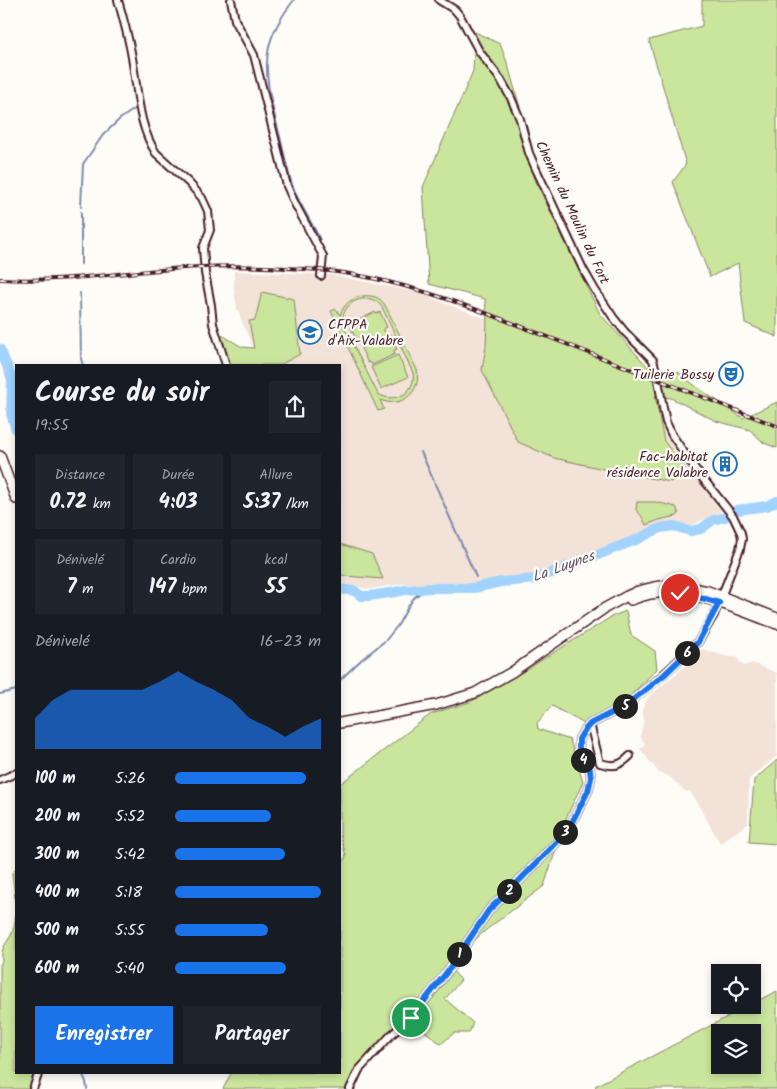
<!DOCTYPE html>
<html lang="fr">
<meta charset="utf-8">
<style>
body{margin:0;font-family:Kalam,sans-serif;background:#20242c;color:#f1f3f6;height:100vh;display:flex;flex-direction:column;font-size:19px;white-space:nowrap}
*{box-sizing:border-box;margin:0}
p{font-size:16px;color:#9ea1a6}
.icon{flex:none;width:28px;height:28px;fill:none;stroke:currentColor;stroke-width:2;stroke-linecap:round;stroke-linejoin:round}
.map{position:relative;flex:1;overflow:hidden}
.sheet{position:absolute;left:15px;top:364px;width:326px;height:710px;display:flex;flex-direction:column;background:#171b24;border-radius:0px;box-shadow:0 2px 8px #0003}
.sheet>*{flex:none}
.controls{position:absolute;left:711px;top:964px;display:grid;gap:10px}
.controls a{display:grid;place-items:center;width:50px;height:50px;border-radius:0px;background:#171b24;box-shadow:0 2px 8px #0003;font-size:25px}
.pin{position:absolute;display:grid;place-items:center;width:42px;height:42px;color:#fff;margin:-21px;border:2px solid #fff;border-radius:50%;box-shadow:0 1px 5px #0007}
.km{position:absolute;width:25px;height:25px;margin:-12px;border-radius:50%;background:#222;color:#fff;font-size:14px;line-height:25px;text-align:center}
.round{display:grid;place-items:center;flex:none;width:52px;height:52px;border-radius:0px;background:#20242c}
.summary{display:flex;align-items:center;justify-content:space-between;height:85px;padding:0 20px}
h1{font-size:28px;font-weight:700;line-height:38px}
.metrics{display:grid;grid-template-columns:repeat(3,1fr);gap:8px;height:85px;padding:5px 20px}
.metrics div{display:grid;align-content:center;border-radius:0px;background:#20242c;text-align:center}
.metrics b{font-size:21px;font-weight:700}
.metrics small{font-size:14px;font-weight:400}
.metrics p{font-size:14px}
.chart{height:140px;padding:10px 20px}
.chart p{display:flex;justify-content:space-between}
.chart svg{width:100%;height:90px;margin-top:5px;fill:#1a73e8;opacity:.7}
.cta{display:flex;gap:10px;margin-top:auto;padding:10px 20px}
.cta a{flex:1;height:58px;border-radius:0px;background:#1a73e8;color:#fff;font-size:20px;font-weight:700;line-height:58px;text-align:center}
.cta a+a{background:#20242c;color:#f1f3f6}
ul{padding:0 20px;list-style:none;font-size:16px}
li{display:grid;grid-template-columns:80px 60px 1fr;align-items:center;height:38px}
li i{height:12px;border-radius:6px;background:#1a73e8}
.map>svg:first-child{display:block}
.built{fill:#f3e2d8}
.green{fill:#cae59c;stroke:#8a8264;fill-rule:evenodd}
.lines{fill:none;stroke-linecap:round;stroke-linejoin:round}
.stream{stroke:#7e8baa;stroke-width:2}
.river{stroke:#a1d3fe;stroke-width:10}
.minor-casing{stroke:#4a1f2b;stroke-width:10}
.secondary-casing{stroke:#4a1f2b;stroke-width:12}
.minor{stroke:#fdfcf7;stroke-width:6}
.secondary{stroke:#fdfcf7;stroke-width:9}
.rail-casing{stroke:#4a1f2b;stroke-width:4}
.rail{stroke:#fdfcf7;stroke-width:2;stroke-dasharray:5.5;stroke-linecap:butt}
.route-casing{stroke:#fff;stroke-width:10}
.route{stroke:#1a73e8;stroke-width:6}
.labels{text-anchor:middle;stroke-width:4.5;stroke-linejoin:round;paint-order:stroke}
.street-label{font-size:14px;fill:#4a1f2b;stroke:#fdfcf7}
.poi-label{font-size:14px;fill:#4a1f2b;stroke:#fdfcf7;text-anchor:end}
.water-label{font-size:15px;font-style:italic;fill:#64556a;stroke:#fdfcf7}
</style>
<div class="map">
<svg width="777" height="1089" viewBox="0 0 777 1089">
<rect width="100%" height="100%" fill="#fdfcf7"/>
<filter id="ink" filterUnits="userSpaceOnUse"><feTurbulence type="fractalNoise" baseFrequency=".02" numOctaves="2"/><feDisplacementMap in="SourceGraphic" scale="10" xChannelSelector="R" yChannelSelector="G"/><feConvolveMatrix kernelMatrix="1 2 1 2 8 2 1 2 1" color-interpolation-filters="sRGB"/></filter>
<g filter="url(#ink)">
<g class="built">
<path d="M234,271L332,275L416,292L655,384L662,424L677,453L722,511L692,525L665,523L533,576L492,580L471,584H400L369,589L340,583V365H260L237,309L234,288Z"/>
<path d="M702,649L729,657H737L743,666L752,663L777,673V756L749,779L748,824L720,843L690,791L686,792L670,777L661,773L660,774L640,749L645,744L640,736L644,720L642,710L648,697L681,670L688,662Z"/>
</g>
<g class="green">
<path d="M702,0H777V337L745,323L738,263L710,277L673,182L686,164L649,40L702,26Z"/>
<path d="M475,32L500,44L508,65L535,161L534,178L600,314L648,367L678,372L698,388L743,418L777,402V448L764,443L750,430L716,421L671,398L655,396L664,441L685,469L671,482L617,472L554,458L518,442L482,370L486,346L487,322L485,299L429,284L423,187L473,71Z"/>
<path d="M262,292L294,299L300,354L280,365H224L209,327L242,347L254,348L249,321L255,320Z"/>
<path d="M363,296C372,295 380,297 385,305L417,370C422,392 401,409 380,400L384,409L378,411L331,311L336,309L340,315C344,304 351,298 363,296ZM362,299C370,298 377,300 382,307L413,373C416,393 395,404 378,394L343,325C341,312 349,301 362,299Z"/>
<path d="M375,312L376,314L380,312L387,327L383,329L387,336L390,334L397,349L394,350L395,354L372,365L370,362L368,363L361,348L363,347L359,340L357,341L350,326L352,325L351,324Z"/>
<path d="M398,355L408,377L381,389L371,367Z"/>
<path d="M637,502H656L676,507L679,514L677,516L659,520L646,525L641,515L636,510Z"/>
<path d="M340,544L372,554L383,579L345,576L340,574Z"/>
<path d="M626,611L631,635L655,651L657,669L621,705L586,725L552,706L537,723L538,729L570,740L583,782L567,816L544,886L486,930L460,953L450,968L461,980L445,999L473,1023L469,1033H454L441,1044L409,1019L359,1070L350,1089H223L231,1073L340,1072V867L346,856L340,835V784L431,714L470,702L529,668L611,617Z"/>
<path d="M777,760V844L749,842L754,780Z"/>
<path d="M16,869V1072L35,1073L28,1089H0V965L2,961C0,947 7,944 12,933C19,918 14,890 12,873Z"/>
<path d="M777,991V1089H598L595,1086L750,1005H752L753,1003ZM720,1032H752V1065H720Z"/>
</g>
<g class="lines">
<g class="stream">
<path d="M294,0C283,14 273,29 269,47C262,76 274,112 281,141C285,158 288,176 295,192C302,209 313,224 320,240"/>
<path d="M81,207L83,164L103,135L120,119L136,108"/>
<path d="M81,264V212"/>
<path d="M80,293L81,359L83,365"/>
<path d="M421,452L476,577"/>
<path d="M410,604C414,595 422,592 431,588"/>
<path d="M340,680L361,660L386,640L398,625L409,605"/>
<path d="M0,694L16,690"/>
<path d="M82,1072L86,1082L87,1089"/>
</g>
<g class="river">
<path d="M0,349L9,371L12,380L11,414L16,429"/>
<path d="M340,589L355,591L361,596H369L390,593L405,590L431,588H474L501,582L536,579L638,539L660,528L674,526L690,531L701,529L713,520L725,517L737,510L767,506L777,501"/>
</g>
<g class="minor-casing">
<g id="minor">
<path d="M118,0C124,21 130,42 133,64C138,94 139,127 156,153L189,183L202,198L208,211L210,230L203,248L205,273L211,305L213,324L226,365"/>
<path d="M231,0L235,20L254,55L287,186L295,204L323,256L321,276"/>
<path d="M590,724L600,763C614,767 620,766 630,756"/>
<path d="M0,780L16,773"/>
<path d="M33,1089L39,1072"/>
<path d="M350,1089L359,1070L391,1035L410,1019L434,989L450,968L489,910L514,886L562,837L570,826L588,791L591,778L590,770L580,755L579,750V739L584,731L590,724L625,706L663,675L698,642L714,615L740,549L742,539L741,533L733,516L696,470L672,435L666,422L663,408L657,374L653,360L625,332L613,317L595,290L583,269L536,169L529,153L520,119L511,98L501,80L479,51L460,16L455,10L439,0"/>
</g>
</g>
<g class="secondary-casing">
<g id="secondary">
<path d="M0,456L16,499"/>
<path d="M631,600C646,594 665,591 681,593C691,594 701,597 711,600C733,607 755,616 777,624"/>
<path d="M340,723L436,705L475,693L512,672L605,608L627,596L638,591L654,587L669,585L683,586L708,591L777,618"/>
</g>
</g>
<use href="#minor" class="minor"/>
<use href="#secondary" class="secondary"/>
<g class="rail-casing">
<path id="rail" d="M0,279C67,283 135,270 202,267C241,265 280,267 319,270C397,277 471,307 543,335C621,365 699,396 777,426"/>
</g>
<use href="#rail" class="rail"/>
</g>
</g>
<g class="lines" filter="url(#ink)">
<g class="route-casing">
<path id="route" d="M411,1018L450,968L460,953L489,910L514,886L562,837L570,826L588,791L591,778L590,770L580,755L579,750V739L584,731L590,724L625,706L664,675L698,642L719,603L692,595L680,593"/>
</g>
<use href="#route" class="route"/>
</g>
<defs>
<g id="university-ring" transform="scale(1.25)"><circle r="9.5" fill="#fdfcf7" stroke="#1f6fb2" stroke-width="1.5"/><path d="M0-5L7-2L0 1L-7-2ZM-4 1L0 2.5L4 1V4Q0 6-4 4Z" fill="#1f6fb2"/></g>
<g id="theatre-ring" transform="scale(1.25)"><circle r="9.5" fill="#fdfcf7" stroke="#1f6fb2" stroke-width="1.5"/><path d="M-5-5.5Q0-4 5-5.5V0Q5 5 0 6Q-5 5-5 0ZM-3.3-2.5H-1v1.5H-3.3ZM1-2.5H3.3v1.5H1ZM-2.8 1Q0 5.5 2.8 1Z" fill="#1f6fb2"/></g>
<g id="building-ring" transform="scale(1.25)"><circle r="9.5" fill="#fdfcf7" stroke="#1f6fb2" stroke-width="1.5"/><path d="M-4-6H4V6H1V3H-1V6H-4ZM-2.5-4.3h1.7v1.8h-1.7ZM.8-4.3h1.7v1.8H.8ZM-2.5-1h1.7V.8h-1.7ZM.8-1h1.7V.8H.8Z" fill="#1f6fb2"/></g>
</defs>
<g fill-rule="evenodd">
<use href="#university-ring" x="310" y="332"/>
<use href="#theatre-ring" x="731" y="374"/>
<use href="#building-ring" x="725" y="464"/>
</g>
<g class="labels">
<g class="street-label">
<text transform="translate(573 212) rotate(65)" y="5">Chemin du Moulin du Fort</text>
</g>
<g class="poi-label">
<text x="328" y="329" text-anchor="start">CFPPA<tspan x="328" dy="16">d'Aix-Valabre</tspan></text>
<text x="714" y="379">Tuilerie Bossy</text>
<text x="708" y="461">Fac-habitat<tspan x="708" dy="16">résidence Valabre</tspan></text>
</g>
<g class="water-label">
<text transform="translate(563 566) rotate(-20)" y="5">La Luynes</text>
</g>
</g>
</svg>
<div class="controls">
<a><svg class="icon" aria-label="locate" viewBox="0 0 24 24"><circle cx="12" cy="12" r="6"/><path d="M12 2v4M12 18v4M2 12h4M18 12h4"/></svg></a>
<a><svg class="icon" aria-label="layers" viewBox="0 0 24 24"><path d="M12 4l9 5-9 5-9-5zM3 14l9 5 9-5"/></svg></a>
</div>
<div class="pin" style="left:411px;top:1018px;background:#1e9e55"><svg class="icon" aria-label="arrive" viewBox="0 0 24 24"><path d="M6 21V4h12l-3 4 3 4H6"/></svg></div>
<div class="pin" style="left:680px;top:593px;background:#d93025"><svg class="icon" aria-label="check" viewBox="0 0 24 24"><path d="M5 12l5 5 9-10"/></svg></div>
<b class="km" style="left:459px;top:954px">1</b>
<b class="km" style="left:509px;top:891px">2</b>
<b class="km" style="left:565px;top:832px">3</b>
<b class="km" style="left:583px;top:760px">4</b>
<b class="km" style="left:625px;top:706px">5</b>
<b class="km" style="left:687px;top:653px">6</b>
<section class="sheet">
<div class="summary"><div><h1>Course du soir</h1><p>19:55</p></div><a class="round"><svg class="icon" aria-label="share" viewBox="0 0 24 24"><path d="M12 15V3M7 8l5-5 5 5M5 13v7h14v-7"/></svg></a></div>
<div class="metrics">
<div><p>Distance</p><b>0.72<small> km</small></b></div>
<div><p>Durée</p><b>4:03</b></div>
<div><p>Allure</p><b>5:37<small> /km</small></b></div>
</div>
<div class="metrics">
<div><p>Dénivelé</p><b>7<small> m</small></b></div>
<div><p>Cardio</p><b>147<small> bpm</small></b></div>
<div><p>kcal</p><b>55</b></div>
</div>
<div class="chart"><p><span>Dénivelé</span>16–23 m</p>
<svg viewBox="0 0 160 44" preserveAspectRatio="none"><path d="M0 44V29L10 20L20 15L30 15L40 15L50 15L60 15L70 11L80 6L90 11L100 15L110 20L120 29L130 33L140 38L150 33L160 29V44z"/></svg>
</div>
<ul>
<li><b>100 m</b>5:26<i style="width:90%"></i></li>
<li><b>200 m</b>5:52<i style="width:66%"></i></li>
<li><b>300 m</b>5:42<i style="width:75%"></i></li>
<li><b>400 m</b>5:18<i style="width:100%"></i></li>
<li><b>500 m</b>5:55<i style="width:64%"></i></li>
<li><b>600 m</b>5:40<i style="width:76%"></i></li>
</ul>
<div class="cta"><a>Enregistrer</a><a>Partager</a></div>
</section>
</div>
